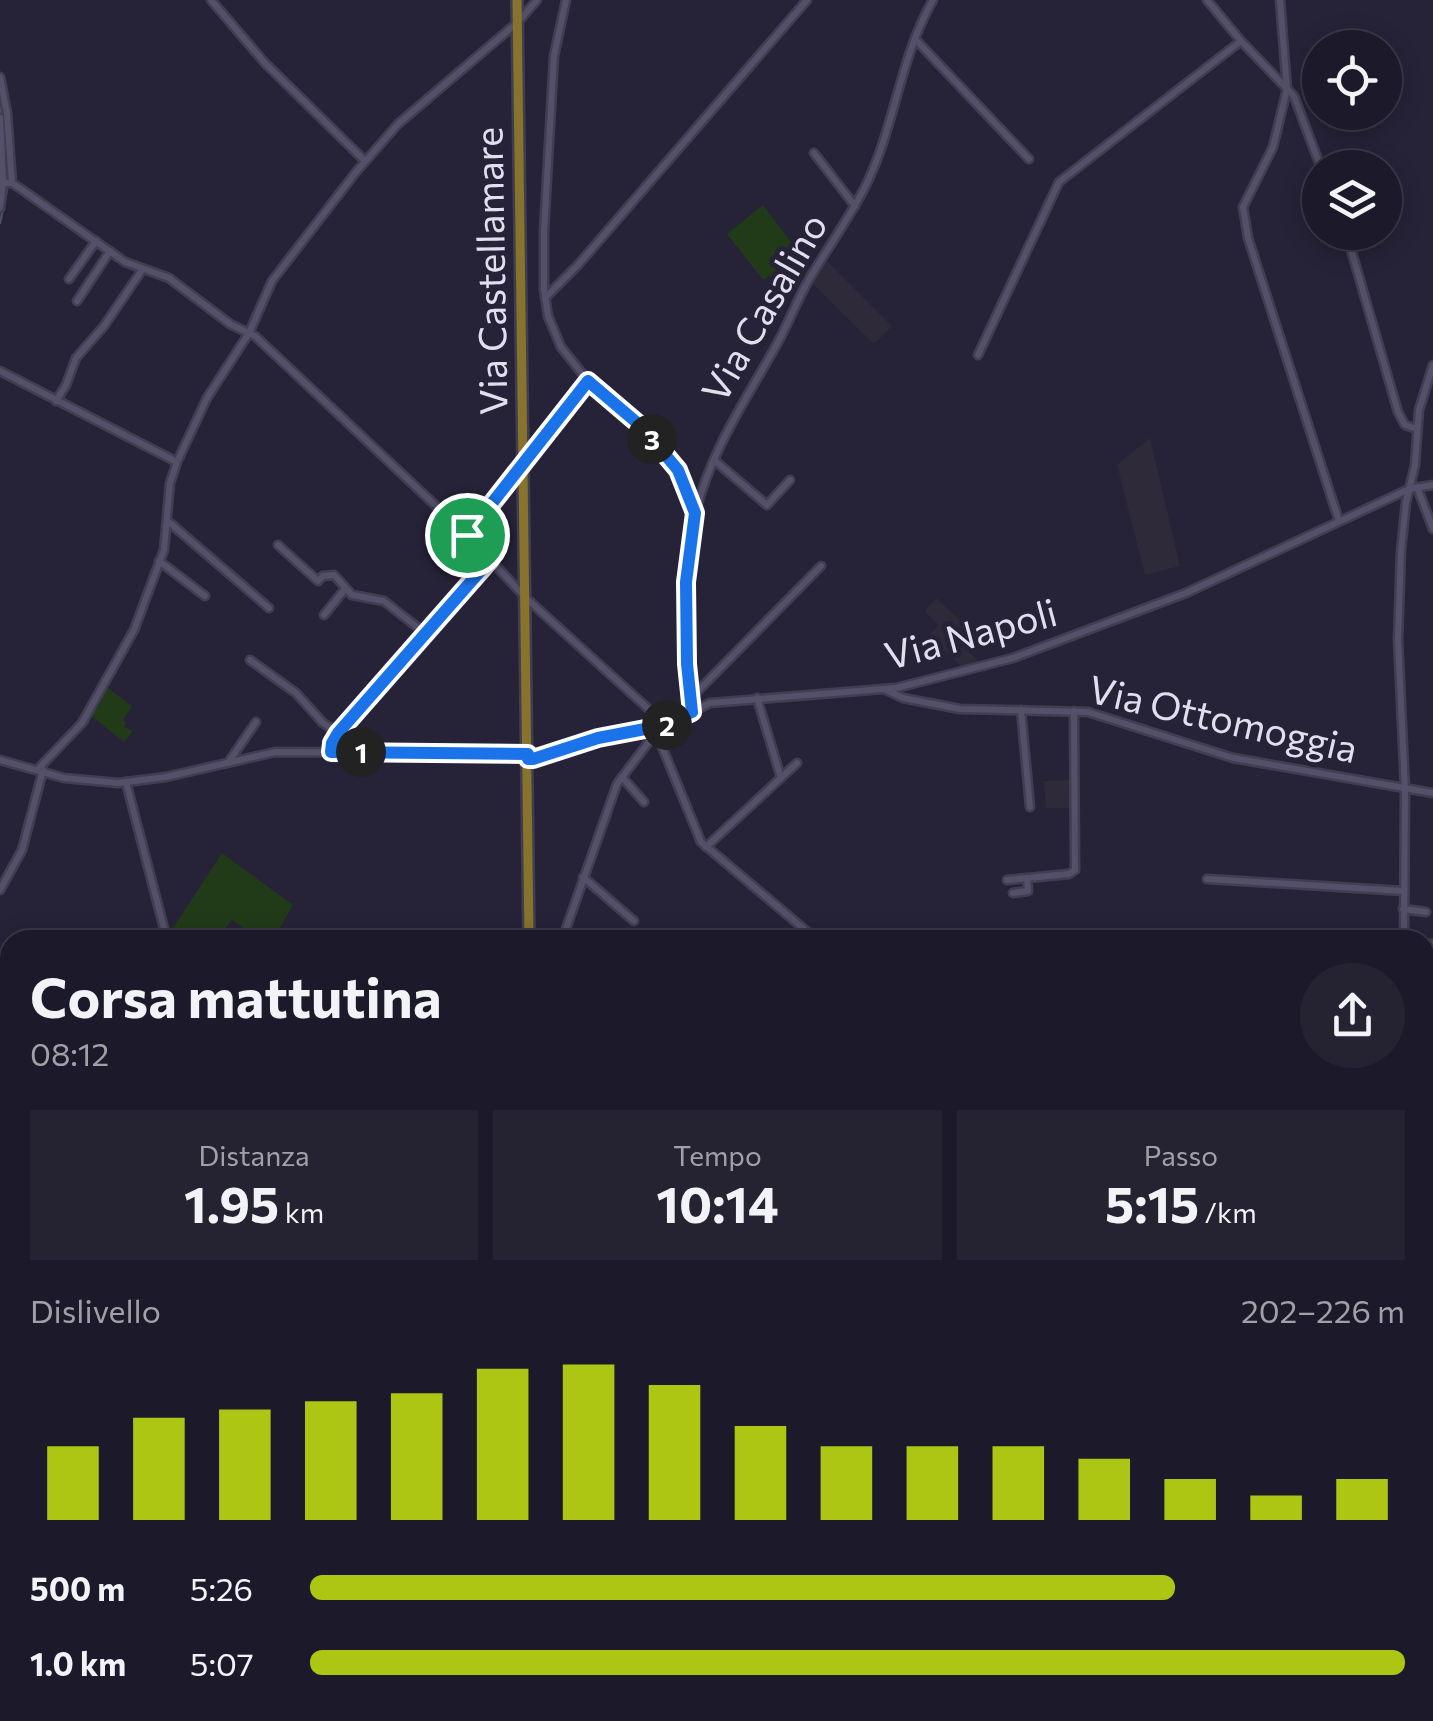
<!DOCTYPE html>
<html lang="it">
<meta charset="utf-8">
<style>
body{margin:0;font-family:Commissioner,sans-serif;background:#252332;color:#f1f3f6;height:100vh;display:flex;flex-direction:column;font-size:38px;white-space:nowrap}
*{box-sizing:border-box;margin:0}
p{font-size:32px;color:#a0a1a8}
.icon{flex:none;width:55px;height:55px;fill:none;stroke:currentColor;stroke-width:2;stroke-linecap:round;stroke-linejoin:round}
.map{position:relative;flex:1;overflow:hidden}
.sheet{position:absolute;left:0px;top:930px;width:1435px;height:792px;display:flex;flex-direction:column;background:#1c1a2a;border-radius:30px 30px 0 0;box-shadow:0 5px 25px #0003,0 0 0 2px #3a3847}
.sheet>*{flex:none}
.tools{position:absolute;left:1302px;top:30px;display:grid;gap:20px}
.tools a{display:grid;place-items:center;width:100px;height:100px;border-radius:50%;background:#1c1a2a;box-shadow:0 5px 25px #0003,0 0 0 2px #3a3847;font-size:50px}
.pin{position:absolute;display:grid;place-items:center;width:85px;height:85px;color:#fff;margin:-42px;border:5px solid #fff;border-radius:50%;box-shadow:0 2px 10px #0007}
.km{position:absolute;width:50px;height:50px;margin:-25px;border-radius:50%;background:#222;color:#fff;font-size:28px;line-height:50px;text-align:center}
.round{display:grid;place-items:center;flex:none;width:105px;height:105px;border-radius:52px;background:#252332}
.overview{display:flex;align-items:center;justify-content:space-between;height:170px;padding:0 30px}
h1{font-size:55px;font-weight:700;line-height:75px}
.stats{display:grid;grid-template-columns:repeat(3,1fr);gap:15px;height:170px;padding:10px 30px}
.stats div{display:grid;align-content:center;border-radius:0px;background:#252332;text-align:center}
.stats b{font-size:50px;font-weight:700}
.stats small{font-size:28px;font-weight:400}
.stats p{font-size:28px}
.chart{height:280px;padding:20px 30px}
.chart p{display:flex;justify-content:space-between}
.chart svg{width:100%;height:180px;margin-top:10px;stroke:#acc613;stroke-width:6}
ul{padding:0 30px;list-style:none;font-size:32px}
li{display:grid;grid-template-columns:160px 120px 1fr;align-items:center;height:75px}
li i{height:25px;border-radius:12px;background:#acc613}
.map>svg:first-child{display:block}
.industrial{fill:#2f2a3a}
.green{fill:#213b19}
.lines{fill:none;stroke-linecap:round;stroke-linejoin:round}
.stream{stroke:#465359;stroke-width:2.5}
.minor-casing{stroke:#413e51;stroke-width:11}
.major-casing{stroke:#413e51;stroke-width:14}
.minor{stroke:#545069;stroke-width:6}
.major{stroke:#87732c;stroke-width:9}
.rail{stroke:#bfbdcd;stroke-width:2.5;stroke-dasharray:15 8;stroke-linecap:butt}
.route-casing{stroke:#fff;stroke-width:20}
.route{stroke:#1a73e8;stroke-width:12}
.labels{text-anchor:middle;stroke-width:10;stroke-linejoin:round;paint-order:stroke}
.street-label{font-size:38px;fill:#e1dfee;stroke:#262238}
</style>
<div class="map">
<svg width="1433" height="1721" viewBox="0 0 1433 1721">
<rect width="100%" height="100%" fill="#262238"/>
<g class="industrial">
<path d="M824,258L892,326L874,344L810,281Z"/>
<path d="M1150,438L1180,566L1145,575L1117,465Z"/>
<path d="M936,598L963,623L958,628L967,637L962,644L980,663L963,668L929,635L938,625L925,611Z"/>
<path d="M1072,780V808H1046L1044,781Z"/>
</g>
<g class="green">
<path d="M763,205L812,270L783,293L769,276L763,280L727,234Z"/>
<path d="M105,686L132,706L123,720L126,723L124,727L133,731L124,742L90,715L101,702Z"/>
<path d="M222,853L293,905L273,940H237L244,928L232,920L216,940H185L171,931Z"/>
<path d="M0,1596L10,1600V1712L76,1713L72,1721H0Z"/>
</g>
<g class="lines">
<path class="stream" d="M0,99L7,190L0,223"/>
<g class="minor-casing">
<g id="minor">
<path d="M211,0L265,63L365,161"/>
<path d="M566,0L554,56L544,231V289L548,316L561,347L588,381L642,427L679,469L695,512"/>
<path d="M1207,0L1241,41L1294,96L1321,168"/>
<path d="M1280,0L1287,89L1273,147L1243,207L1248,238L1339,521"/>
<path d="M916,40L1029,159"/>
<path d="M0,77L7,113L12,183"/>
<path d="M0,118L3,183L0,208"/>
<path d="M814,153L855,206"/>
<path d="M3,183H12L21,189L125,262L169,278L230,324L255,336L467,535L526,598L665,724"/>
<path d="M1346,232L1398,412L1405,425L1417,429"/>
<path d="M69,279L96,241"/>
<path d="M545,298L578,265L807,0"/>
<path d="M77,301L110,251"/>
<path d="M978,355L1059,182L1241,41"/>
<path d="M0,371L177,462"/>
<path d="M56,401L66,385L76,358L104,326L142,270"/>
<path d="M714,460L767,505L790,480"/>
<path d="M1417,487L1433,529"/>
<path d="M170,523L269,608"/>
<path d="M467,535L588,381"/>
<path d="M278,545L318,581L323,576L334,575L352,595L384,601L426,634"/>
<path d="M159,561L205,596"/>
<path d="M324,615L345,589"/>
<path d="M250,660L296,693L323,723L338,733"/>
<path d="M884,689L903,698L960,709L1088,712L1233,758L1433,793"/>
<path d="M757,698L781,778"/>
<path d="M690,699L821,566"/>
<path d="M1021,710L1030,807"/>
<path d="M692,711C684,647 680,578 695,515C709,455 743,404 773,351C786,329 795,305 807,283C826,250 849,219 866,185C895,126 900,57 933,0"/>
<path d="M656,732L701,842L817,940"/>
<path d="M331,752L338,733L490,560"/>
<path d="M528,759L550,755L598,738L666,725L710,703L896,688L1013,658L1186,593L1409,489L1433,485"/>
<path d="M0,760L64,778L118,783L166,777L275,752L526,754"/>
<path d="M230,760L256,722"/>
<path d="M38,769L82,723L134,630L164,550L170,483L177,462L207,398L249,333L272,281L356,172L398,124L518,22L537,0"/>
<path d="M622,777L644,802"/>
<path d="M126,782L167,940"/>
<path d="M706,847L797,763"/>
<path d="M583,877L634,921"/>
<path d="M1207,879L1403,891"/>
<path d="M1007,880L1069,874L1075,870L1074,711"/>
<path d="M0,890L22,850L43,770"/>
<path d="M1013,893L1028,891L1027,878"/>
<path d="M1403,909L1426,912"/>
<path d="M418,936V940"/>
<path d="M562,940L617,784L657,731"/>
<path d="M1404,940L1405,789L1398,639L1401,551L1406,502L1415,465L1419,410L1433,365"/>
<path d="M1425,944H1433"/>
<path d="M1425,1126L1433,1123"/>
<path d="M1425,1278L1433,1277"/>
<path d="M1425,1323L1433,1321"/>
<path d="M441,1712L444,1721"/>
<path d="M583,1712L586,1721"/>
<path d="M608,1712L611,1721"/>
<path d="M668,1712L671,1721"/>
<path d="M1358,1712L1359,1721"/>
<path d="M1373,1712L1380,1721"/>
<path d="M532,1718L558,1712"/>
<path d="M710,1721L724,1712"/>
<path d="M902,1721L915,1714"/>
</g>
</g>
<g class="major-casing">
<g id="major">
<path d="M517,0L529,940"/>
<path d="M532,1712V1721"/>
</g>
</g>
<use href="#minor" class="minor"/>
<use href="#major" class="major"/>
<g class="rail">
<path d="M0,1501L10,1512"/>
<path d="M192,1712L200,1721"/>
</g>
</g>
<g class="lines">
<g class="route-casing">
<path id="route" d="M588,381L642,427L678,470L695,513L686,582L687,664L692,712L666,725L598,738L533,759H528V754L331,752L332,743L338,733L490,560L467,535Z"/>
</g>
<use href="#route" class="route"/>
</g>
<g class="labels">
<g class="street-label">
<text transform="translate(492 271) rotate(-91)" y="13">Via Castellamare</text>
<text transform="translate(765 308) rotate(-60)" y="13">Via Casalino</text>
<text transform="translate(971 635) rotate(-15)" y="13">Via Napoli</text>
<text transform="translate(1223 720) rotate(13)" y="13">Via Ottomoggia</text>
</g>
</g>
</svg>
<div class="tools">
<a><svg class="icon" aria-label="locate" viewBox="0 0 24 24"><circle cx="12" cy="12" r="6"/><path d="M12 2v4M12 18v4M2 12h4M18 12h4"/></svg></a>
<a><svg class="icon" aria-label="layers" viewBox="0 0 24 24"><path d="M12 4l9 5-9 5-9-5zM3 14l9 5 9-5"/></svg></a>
</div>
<div class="pin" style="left:467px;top:535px;background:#1e9e55"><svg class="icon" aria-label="arrive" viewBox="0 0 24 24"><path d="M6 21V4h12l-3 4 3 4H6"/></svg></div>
<b class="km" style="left:361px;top:752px">1</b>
<b class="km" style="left:667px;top:725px">2</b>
<b class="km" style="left:652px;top:439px">3</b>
<section class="sheet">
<div class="overview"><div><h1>Corsa mattutina</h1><p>08:12</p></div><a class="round"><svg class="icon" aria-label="share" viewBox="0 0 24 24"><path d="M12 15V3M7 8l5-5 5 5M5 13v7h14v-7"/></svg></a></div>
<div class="stats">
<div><p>Distanza</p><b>1.95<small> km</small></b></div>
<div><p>Tempo</p><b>10:14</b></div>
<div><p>Passo</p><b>5:15<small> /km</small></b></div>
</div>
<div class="chart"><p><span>Dislivello</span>202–226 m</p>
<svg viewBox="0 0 160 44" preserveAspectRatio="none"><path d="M5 44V26M15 44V19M25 44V17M35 44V15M45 44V13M55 44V7M65 44V6M75 44V11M85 44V21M95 44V26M105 44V26M115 44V26M125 44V29M135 44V34M145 44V38M155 44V34"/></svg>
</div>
<ul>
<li><b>500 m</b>5:26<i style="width:79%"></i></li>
<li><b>1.0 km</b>5:07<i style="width:100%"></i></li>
</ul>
</section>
</div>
